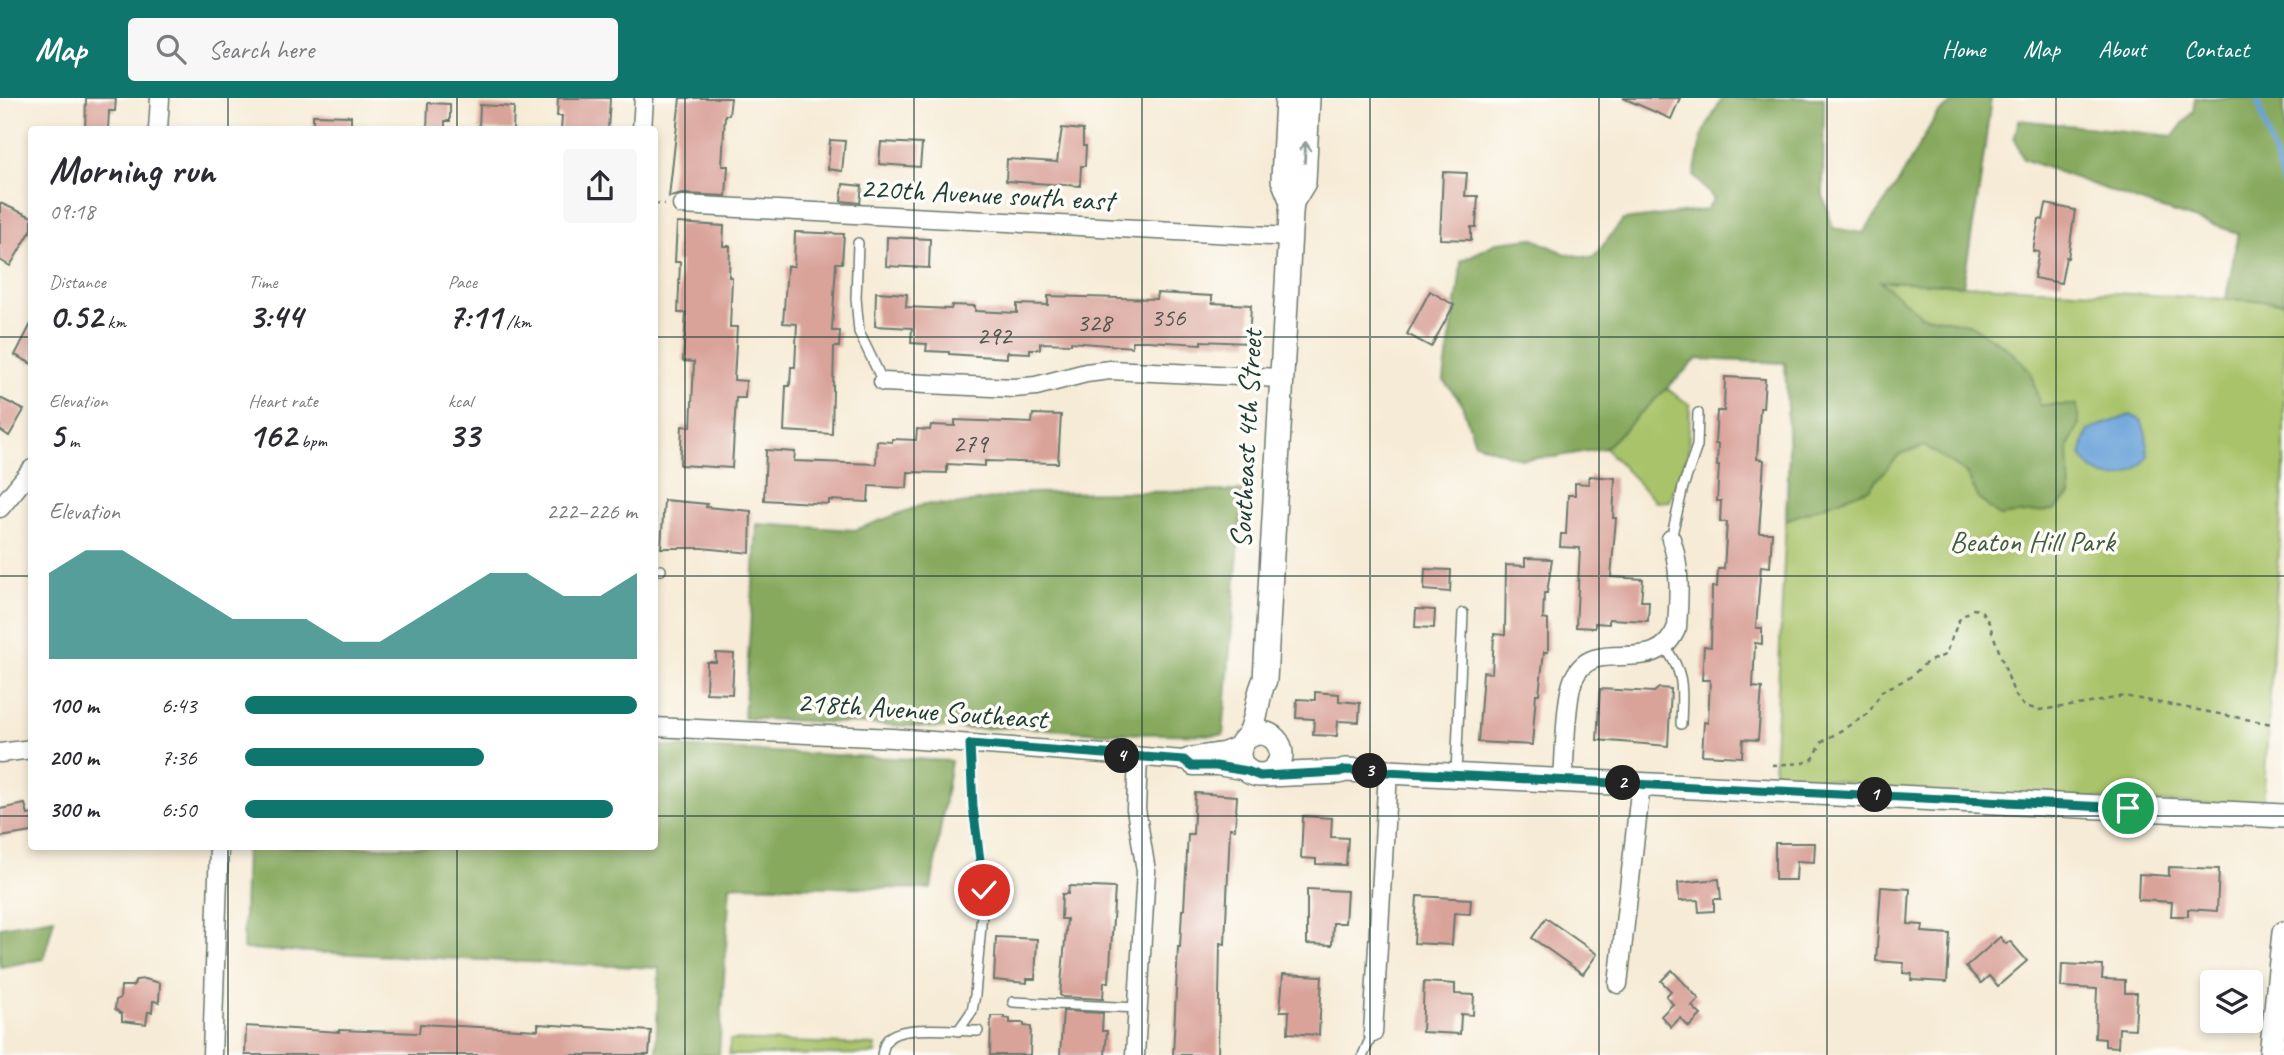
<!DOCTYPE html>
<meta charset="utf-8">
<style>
body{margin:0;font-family:Caveat,sans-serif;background:#f7f7f7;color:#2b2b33;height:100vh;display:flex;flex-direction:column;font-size:26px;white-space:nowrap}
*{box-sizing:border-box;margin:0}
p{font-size:23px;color:#7c7c81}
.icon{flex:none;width:38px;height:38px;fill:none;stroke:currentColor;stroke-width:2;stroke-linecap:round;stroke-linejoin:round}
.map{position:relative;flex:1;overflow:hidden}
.drawer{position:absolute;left:28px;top:28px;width:630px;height:724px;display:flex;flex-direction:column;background:#fff;border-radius:7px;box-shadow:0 4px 10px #0003}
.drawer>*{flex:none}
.tools{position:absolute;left:2200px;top:872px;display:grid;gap:14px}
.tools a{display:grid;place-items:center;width:63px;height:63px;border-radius:7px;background:#fff;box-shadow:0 4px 10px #0003;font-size:35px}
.pin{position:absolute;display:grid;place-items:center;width:60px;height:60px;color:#fff;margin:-30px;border:4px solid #fff;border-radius:50%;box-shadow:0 2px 7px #0007}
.km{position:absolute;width:35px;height:35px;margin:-18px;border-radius:50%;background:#222;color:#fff;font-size:19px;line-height:35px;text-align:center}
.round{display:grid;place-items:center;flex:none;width:74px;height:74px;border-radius:7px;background:#f7f7f7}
.head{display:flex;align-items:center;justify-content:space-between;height:119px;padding:0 21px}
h1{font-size:38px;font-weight:800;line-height:52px}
.stats{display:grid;grid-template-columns:repeat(3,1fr);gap:10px;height:119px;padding:7px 21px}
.stats div{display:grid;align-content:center}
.stats b{font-size:35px;font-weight:800}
.stats small{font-size:19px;font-weight:400}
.stats p{font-size:19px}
.chart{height:196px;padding:14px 21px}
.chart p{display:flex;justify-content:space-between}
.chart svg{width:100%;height:126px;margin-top:7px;fill:#0f766e;opacity:.7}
ul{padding:0 21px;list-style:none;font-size:23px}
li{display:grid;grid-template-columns:112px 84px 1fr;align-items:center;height:52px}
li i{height:18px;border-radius:9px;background:#0f766e}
header{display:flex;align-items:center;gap:42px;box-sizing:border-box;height:98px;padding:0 35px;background:#0f766e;color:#fff}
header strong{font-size:33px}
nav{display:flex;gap:38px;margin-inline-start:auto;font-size:24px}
.search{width:490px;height:63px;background:#f7f7f7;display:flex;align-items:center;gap:18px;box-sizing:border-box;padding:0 24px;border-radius:7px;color:#7c7c81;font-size:26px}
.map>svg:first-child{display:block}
.green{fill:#a8c369;stroke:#64804e;stroke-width:2}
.forest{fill:#86a95d;stroke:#527348;stroke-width:2}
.water{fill:#6aa3d9;stroke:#447086;stroke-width:2}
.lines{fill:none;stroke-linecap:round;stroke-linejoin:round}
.stream{stroke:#6aa3d9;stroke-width:5}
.building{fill:#d9a39a}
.service-casing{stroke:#6a7a6d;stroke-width:12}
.minor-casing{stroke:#6a7a6d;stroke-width:21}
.tertiary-casing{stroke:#6a7a6d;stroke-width:26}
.path{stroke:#6a7a6d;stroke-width:2.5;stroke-dasharray:5 5;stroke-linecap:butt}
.service{stroke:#fff;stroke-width:9}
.minor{stroke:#fff;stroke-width:18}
.tertiary{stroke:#fff;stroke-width:23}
.oneway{stroke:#8f9e9a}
.route-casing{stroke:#fff;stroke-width:14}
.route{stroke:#0f766e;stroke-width:9}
.grid{fill:none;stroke:#1f3d34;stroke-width:2;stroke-opacity:0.55}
.labels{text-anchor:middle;stroke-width:7;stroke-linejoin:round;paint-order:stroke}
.number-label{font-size:26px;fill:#4e564e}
.street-label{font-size:30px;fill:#1f3d34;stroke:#fdfcf7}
.park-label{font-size:30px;fill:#415e41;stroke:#fdfcf7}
</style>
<header>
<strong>Map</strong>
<div class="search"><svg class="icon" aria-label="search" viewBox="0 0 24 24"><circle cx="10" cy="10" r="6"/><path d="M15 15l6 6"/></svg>Search here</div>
<nav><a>Home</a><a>Map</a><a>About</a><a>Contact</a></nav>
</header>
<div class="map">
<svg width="2284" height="957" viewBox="0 0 2284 957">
<rect width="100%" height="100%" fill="#fdfcf7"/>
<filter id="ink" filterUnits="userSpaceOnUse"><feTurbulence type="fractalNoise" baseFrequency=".0143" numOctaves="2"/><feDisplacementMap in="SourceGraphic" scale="14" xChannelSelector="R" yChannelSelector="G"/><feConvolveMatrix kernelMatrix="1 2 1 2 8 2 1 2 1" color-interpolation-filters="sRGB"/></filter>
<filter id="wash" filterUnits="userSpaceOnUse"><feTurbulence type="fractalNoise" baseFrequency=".00686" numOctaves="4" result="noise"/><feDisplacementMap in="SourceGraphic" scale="28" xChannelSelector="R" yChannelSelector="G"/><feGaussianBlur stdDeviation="1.57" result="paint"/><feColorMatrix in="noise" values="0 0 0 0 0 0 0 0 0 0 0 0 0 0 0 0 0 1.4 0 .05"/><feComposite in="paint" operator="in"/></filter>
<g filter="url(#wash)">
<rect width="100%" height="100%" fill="#f6ebd6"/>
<g class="green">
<path d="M1789,178L2284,204V373L2263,709L1899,692L1774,674L1789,357L1786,265Z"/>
<path d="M1666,290L1690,307L1688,357L1669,403L1656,404L1605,350Z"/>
<path d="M730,942L875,947L876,956L729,957Z"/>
</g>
<g class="forest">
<path d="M1722,0H1824L1823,97L1833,130L1863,135L1895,90L1937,16L1960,0H1991L1980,86L1963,187L1880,183L1921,217L1969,226L2007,250L2030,272L2040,307H2077L2079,328L2068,348L2070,397L2055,412L1999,418L1979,401L1966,375L1925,348L1900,356L1869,391L1786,422L1789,357L1785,265L1697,261L1605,350L1554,359L1521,361L1475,345L1461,304L1444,283C1448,242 1459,204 1461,163L1498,144L1532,140L1566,156L1593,160L1623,122L1706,112L1714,101L1694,78L1702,37Z"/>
<path d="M2195,0H2284V204L2226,201L2238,135L2146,106L2023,61L2014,40L2019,22L2173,38L2193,13Z"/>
<path d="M1243,393L1223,637L1102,635L1020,629L968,631L744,620L757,426L855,432L925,406L955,407L1027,395Z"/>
<path d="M655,648L951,663L931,791L730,787L719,957H656L659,870L243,851L246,749H654Z"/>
<path d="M54,820L44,861L0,869V829Z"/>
</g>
<path class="water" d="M2130,317L2141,322L2146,336L2148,359C2127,386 2099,387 2081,357L2088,332Z"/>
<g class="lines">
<path class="stream" d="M2257,0L2284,90"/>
</g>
<g id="blocks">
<g class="building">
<path d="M86,0H116L115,13H109L108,32H85Z"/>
<path d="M558,0H610L608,32H561L562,18H557Z"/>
<path d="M680,0H731L729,17H725L722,68H728L726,98L683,96L669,99Z"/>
<path d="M1623,0H1680L1671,21Z"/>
<path d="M428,5L450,6V23H445V32H427Z"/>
<path d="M480,7L514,9L513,32H479Z"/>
<path d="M313,17L351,18V32H313Z"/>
<path d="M1062,30L1083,32V48H1086L1085,68H1081L1080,88L1006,83L1007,61L1057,64Z"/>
<path d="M830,42L845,43L842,73L828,71Z"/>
<path d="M881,44L922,46L920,69L879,66Z"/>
<path d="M1443,74L1467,75L1465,98H1478L1476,129H1471V142L1440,141Z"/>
<path d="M843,86L862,88L860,105L841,103Z"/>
<path d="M0,105L32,119V131L10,168L0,162Z"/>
<path d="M2046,106L2075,112L2068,160L2066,159L2061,185L2034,180L2039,154L2033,153L2039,121L2043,122Z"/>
<path d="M677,125L724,128L723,148H730L729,179H732L730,229H737L734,282L746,283L745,300H736L732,370L680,367L682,328L691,329L694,264L683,263L686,215H678L680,164H675Z"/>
<path d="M795,134L844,136L842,165H836L832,233H840L839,249H834L832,336L784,333L786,288H790L791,269H795L797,226L783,225L787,168H794Z"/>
<path d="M887,139L930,141L929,170L886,168Z"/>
<path d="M1430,193L1454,207L1431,249L1407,236Z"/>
<path d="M876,194L907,196L906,209L951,211L952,207L975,208V213L1017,215V206L1048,207V198L1156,201L1157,195L1212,198V205L1251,207L1249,245L1201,243V246L1148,243H1132V249L1071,244V246L1040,245V251H1030V255L1007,254V260L949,256V254L926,253L927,246L911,245L912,230L875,228Z"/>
<path d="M32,224V266L15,257Z"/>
<path d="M1725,279L1765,281L1763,310H1760L1757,361L1764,362L1759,435H1772L1770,469L1761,468L1759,491L1756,530H1762V546L1755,545L1753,589L1762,590L1758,642L1743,641L1742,659L1702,657L1704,624L1708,625L1710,582H1702L1704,548L1711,549L1712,489H1717L1718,471H1724L1727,424H1720L1721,403H1717L1719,368H1717L1718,346H1715L1717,313H1724Z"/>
<path d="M0,300L24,312L9,338L0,332Z"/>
<path d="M1033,316L1061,317L1058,365L985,363V368L947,366V375L908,374L907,390L869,388L868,404L829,402V406L764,402L766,352L795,354L794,363L876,366L877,343L892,344V341L916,342L917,331L930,332L931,327L955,328V322L1032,325Z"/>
<path d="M1589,378L1615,380L1613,420H1616L1611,479L1643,481L1641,503H1649L1648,523L1609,521V526L1595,525V530L1576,529L1580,450L1560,449L1561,436H1566L1568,397H1575V385L1589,386Z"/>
<path d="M664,402L707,406L706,409L751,413L750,455L702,450H661Z"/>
<path d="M1525,460L1552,461L1547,495H1544L1543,521L1548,522V554H1544L1539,596H1536L1532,647L1478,644L1483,574L1492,575L1494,536L1505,537L1506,467L1525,468Z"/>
<path d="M1425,471L1451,472L1450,494L1424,492Z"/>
<path d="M1416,511L1435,512L1434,530L1415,529Z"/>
<path d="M716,555L734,556L732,596L706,595L707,564H716Z"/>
<path d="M1659,590L1671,591L1668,648L1597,642L1600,591L1654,594Z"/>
<path d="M1315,594L1339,596V603L1360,605L1359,624L1338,623L1337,638L1313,637L1314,621L1296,620L1297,601L1315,602Z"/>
<path d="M1195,695L1237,698L1235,731L1230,730L1225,846L1220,845L1218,957H1173L1178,849H1180L1182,812H1184L1188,736H1193Z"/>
<path d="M25,706L28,717L32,716V734L0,739V711Z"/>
<path d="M1303,718L1332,720L1331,739L1348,740L1346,767L1316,766V761L1301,760Z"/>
<path d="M1775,745H1815L1814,764L1797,763L1796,782H1775Z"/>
<path d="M2169,769L2219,771L2217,813L2188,811V818H2171L2172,804L2138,802L2139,776L2169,778Z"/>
<path d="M1719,781L1721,801H1714V813L1699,814L1698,802L1679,803L1678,785Z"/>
<path d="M1069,788L1115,790L1109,884H1104L1103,901L1063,899L1060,897L1067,821H1061L1062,796H1068Z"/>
<path d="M1881,789L1910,791L1908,826L1923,827L1922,834L1950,836L1947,884L1911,882L1912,876L1903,875L1904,865L1876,863Z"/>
<path d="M1307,791L1347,793L1345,825H1333L1332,847L1307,846Z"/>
<path d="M1417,798L1471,801L1470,816L1454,815L1452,847L1414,845Z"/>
<path d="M1546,820L1597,856L1583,876L1532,840Z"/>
<path d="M996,839L1037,841L1035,881H1027V885L994,882Z"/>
<path d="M2000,839L2006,846L2010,843L2027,863L1998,888L1989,878L1981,885L1966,869Z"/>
<path d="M2062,866L2103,868L2102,881L2125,882V895H2137L2135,931L2119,930L2118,949L2105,948V941L2095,940L2097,891L2061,889Z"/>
<path d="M1672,872L1699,901L1692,908L1701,917L1689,929L1680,920L1671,929L1661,918L1673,906L1666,898L1671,893L1661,883Z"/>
<path d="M1283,876L1322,878L1319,937L1288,935L1289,913H1280Z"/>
<path d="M145,881L160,885L159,904L153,903L152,914H148L146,926L122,923V916L115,911L116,902L120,900L121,888H133L136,882Z"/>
<path d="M1424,884L1455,886V896L1474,897L1473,917L1461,916L1460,936L1422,934Z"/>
<path d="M1063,913L1103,915L1102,933H1107L1105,957H1060Z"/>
<path d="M991,918H1004V920L1010,921V925H1024V928L1031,929L1030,957H990Z"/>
<path d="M420,926L538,932V926L651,933L649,957H245L246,928L339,934V932L419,935Z"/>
</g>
</g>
</g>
<g filter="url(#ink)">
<use href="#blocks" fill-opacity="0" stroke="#6a7a6d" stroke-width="2"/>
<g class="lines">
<g class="service-casing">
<g id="service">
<path d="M858,145L856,200L859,234L883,284"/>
<path d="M1671,441L1683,389L1697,348L1698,315"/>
<path d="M654,472H661"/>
<path d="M1664,548C1686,576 1682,592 1681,626"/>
<path d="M1456,675L1463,515"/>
<path d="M1013,904L1138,910"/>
<path d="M958,933L972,913L975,897L984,792L973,709L970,646"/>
<path d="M882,957C883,952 884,945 888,941C900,926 959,933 978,933"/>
<path d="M1363,957L1373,935"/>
</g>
</g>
<g class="minor-casing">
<g id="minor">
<path d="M158,32L160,0"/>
<path d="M642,32L644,0"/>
<path d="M682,107L1290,139"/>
<path d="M883,284L1014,290L1036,288L1086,275L1110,272L1281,280"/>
<path d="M0,410L32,371"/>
<path d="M654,629L893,640L1184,662L1190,659L1223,654L1241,647"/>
<path d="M0,655L32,651"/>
<path d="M1193,668H1217L1247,673"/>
<path d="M1563,682C1565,659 1565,599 1574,580C1595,534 1655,584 1677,529C1679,499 1681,470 1671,441"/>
<path d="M1618,886L1641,686"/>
<path d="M1373,935L1388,674"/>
<path d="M212,957L219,749"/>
<path d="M1135,957L1146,773L1136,711L1138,659"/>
</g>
</g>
<g class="tertiary-casing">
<g id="tertiary">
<path d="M1287,0L1283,82L1292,104"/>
<circle cx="1260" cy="656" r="21"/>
<path d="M1249,637C1259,618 1256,597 1265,582L1291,115L1292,104L1304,84L1308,0"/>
<path d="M1267,677L1339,674L1345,672L1388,674L2284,718"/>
<path d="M2271,957L2284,835"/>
</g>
</g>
<g class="path">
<path d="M654,106H665"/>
<path d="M1772,667L1803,665L1813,661L1822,644L1868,616L1882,593L1909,580L1927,564L1945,557L1959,522L1972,511L1981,512L1989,525L2014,595L2023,607L2038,612L2086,606L2124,598L2272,626"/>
</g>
<use href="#service" class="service"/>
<use href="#minor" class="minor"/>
<use href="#tertiary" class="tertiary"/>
</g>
<defs><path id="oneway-shaft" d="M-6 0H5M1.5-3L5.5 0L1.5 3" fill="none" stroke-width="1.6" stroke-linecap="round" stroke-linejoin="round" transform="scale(1.75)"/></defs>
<use class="oneway" href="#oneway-shaft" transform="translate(1305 54) rotate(-87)"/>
</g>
<g class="lines" filter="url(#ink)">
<g class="route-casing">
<path id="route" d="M984,792L973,709L970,646L1184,662L1191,668H1216L1247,673L1260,678L1339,674L1345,672L2128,710"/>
</g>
<use href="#route" class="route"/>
</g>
<path class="grid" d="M228,0V32M457,0V32M685,0V957M914,0V957M1142,0V957M1370,0V957M1599,0V957M1827,0V957M2056,0V957M0,239H32M654,239H2284M0,478H32M654,478H2284M0,718H32M654,718H2284M228,749V957M457,749V957"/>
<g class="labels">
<g class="number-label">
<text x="1168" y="228">356</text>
<text x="1094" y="233">328</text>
<text x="994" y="246">292</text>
<text x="970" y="354">279</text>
</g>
<g class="street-label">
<text transform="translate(987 96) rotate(3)" y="10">220th Avenue south east</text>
<text transform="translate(1246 341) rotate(-87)" y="10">Southeast 4th Street</text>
<text transform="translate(922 612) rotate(4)" y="10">218th Avenue Southeast</text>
</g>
<g class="park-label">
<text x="2032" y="453">Beaton Hill Park</text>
</g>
</g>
</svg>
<div class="tools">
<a><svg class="icon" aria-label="layers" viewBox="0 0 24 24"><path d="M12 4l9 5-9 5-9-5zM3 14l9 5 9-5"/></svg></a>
</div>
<div class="pin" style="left:2128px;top:710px;background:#1e9e55"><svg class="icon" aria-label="arrive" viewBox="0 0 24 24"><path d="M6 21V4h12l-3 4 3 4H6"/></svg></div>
<div class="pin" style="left:984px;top:792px;background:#d93025"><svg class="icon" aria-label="check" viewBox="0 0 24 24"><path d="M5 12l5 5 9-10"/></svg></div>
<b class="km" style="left:1875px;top:697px">1</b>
<b class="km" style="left:1623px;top:685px">2</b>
<b class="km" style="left:1370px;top:673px">3</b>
<b class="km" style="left:1122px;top:658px">4</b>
<section class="drawer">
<div class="head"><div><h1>Morning run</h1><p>09:18</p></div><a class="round"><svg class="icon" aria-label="share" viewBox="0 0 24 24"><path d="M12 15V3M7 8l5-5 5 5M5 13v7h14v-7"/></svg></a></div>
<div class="stats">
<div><p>Distance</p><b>0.52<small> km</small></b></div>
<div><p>Time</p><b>3:44</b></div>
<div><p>Pace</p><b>7:11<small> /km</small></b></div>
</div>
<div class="stats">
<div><p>Elevation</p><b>5<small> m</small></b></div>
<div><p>Heart rate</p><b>162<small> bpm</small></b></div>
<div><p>kcal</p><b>33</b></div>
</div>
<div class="chart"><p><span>Elevation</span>222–226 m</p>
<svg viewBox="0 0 160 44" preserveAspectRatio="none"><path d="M0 44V14L10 6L20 6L30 14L40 22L50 30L60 30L70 30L80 38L90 38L100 30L110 22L120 14L130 14L140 22L150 22L160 14V44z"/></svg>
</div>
<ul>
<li><b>100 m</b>6:43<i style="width:100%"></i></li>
<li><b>200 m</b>7:36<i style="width:61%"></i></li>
<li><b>300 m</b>6:50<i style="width:94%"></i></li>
</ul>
</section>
</div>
